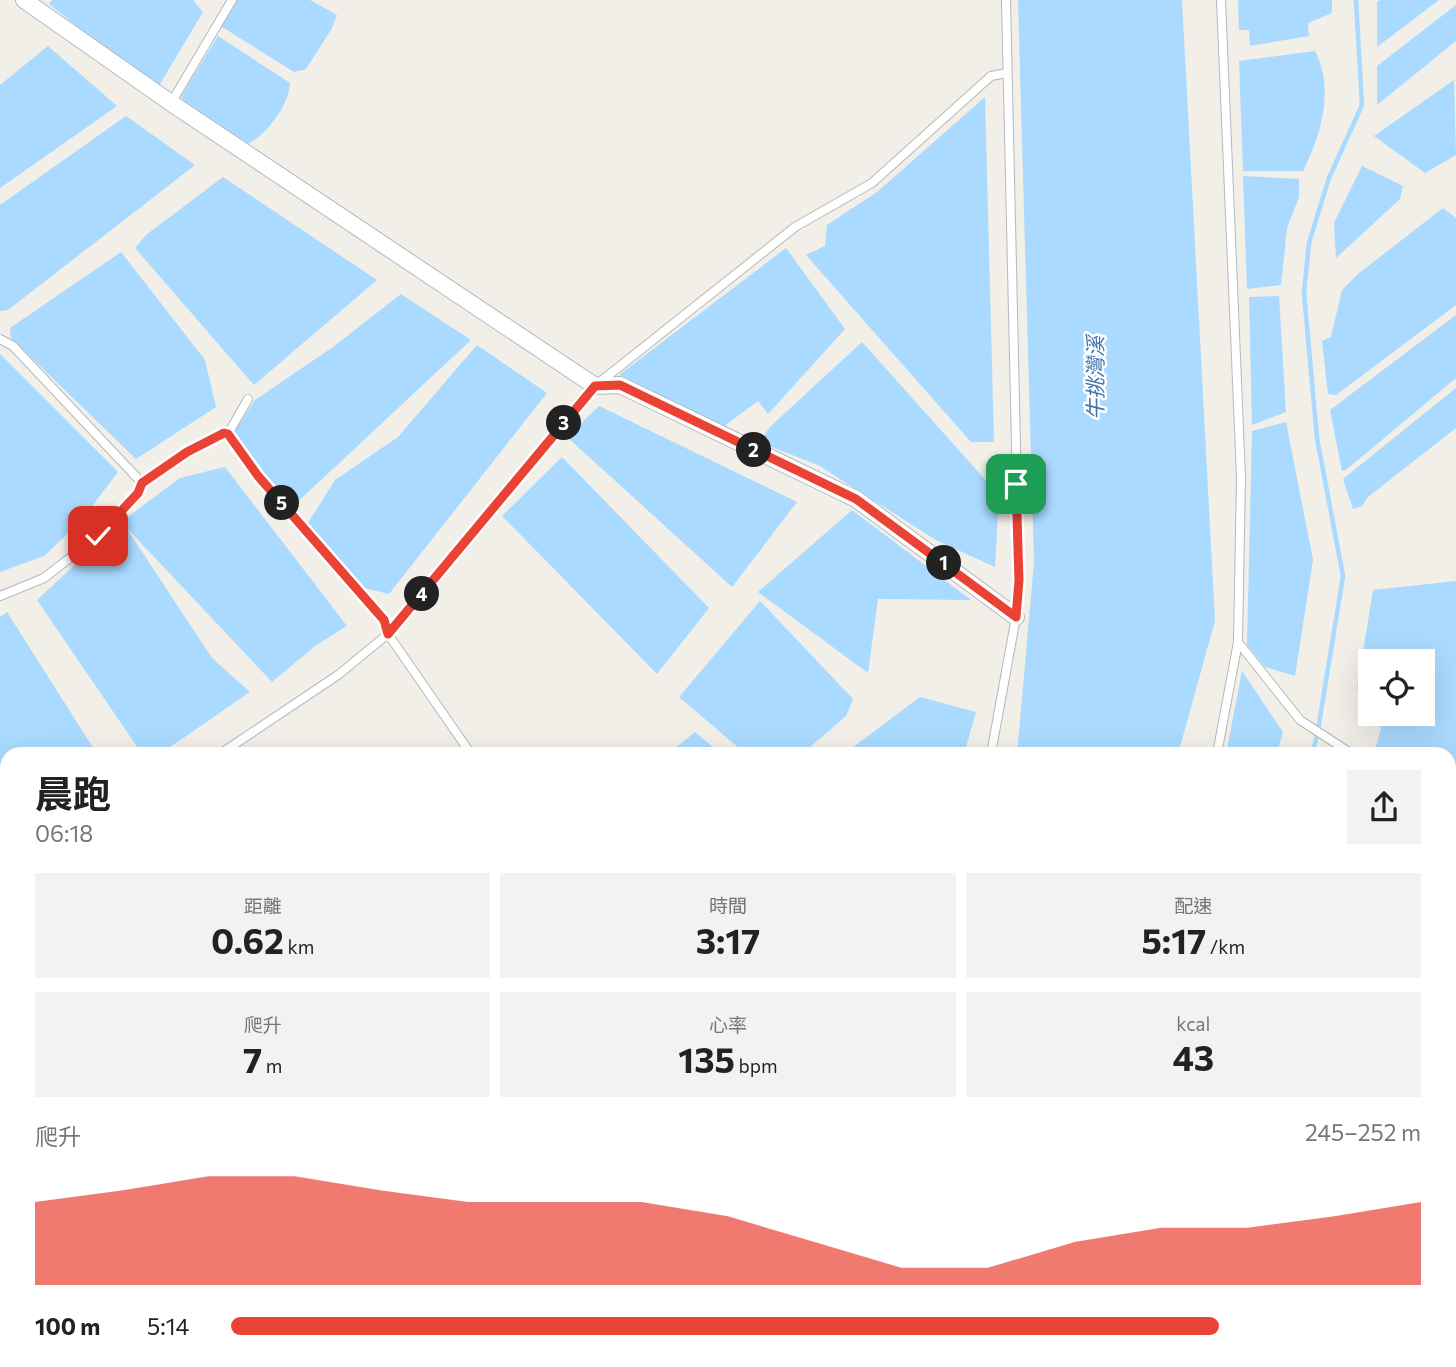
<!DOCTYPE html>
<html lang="zh-TW">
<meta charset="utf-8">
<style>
body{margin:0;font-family:Commissioner,"Noto Sans TC",sans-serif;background:#f2f2f2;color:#222;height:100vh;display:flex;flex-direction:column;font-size:26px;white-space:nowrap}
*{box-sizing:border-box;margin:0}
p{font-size:23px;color:#767676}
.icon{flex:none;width:38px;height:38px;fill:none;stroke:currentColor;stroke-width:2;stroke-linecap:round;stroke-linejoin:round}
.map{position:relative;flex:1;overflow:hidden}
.side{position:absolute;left:0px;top:747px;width:1456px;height:621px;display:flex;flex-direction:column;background:#fff;border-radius:21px 21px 0 0;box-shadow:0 7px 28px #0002}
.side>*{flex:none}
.tools{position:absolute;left:1358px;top:649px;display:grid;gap:14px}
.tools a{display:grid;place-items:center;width:77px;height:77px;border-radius:0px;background:#fff;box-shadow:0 7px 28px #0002;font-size:35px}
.pin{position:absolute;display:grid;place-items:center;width:60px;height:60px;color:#fff;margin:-30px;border-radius:14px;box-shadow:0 4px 10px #0006}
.km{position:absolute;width:35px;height:35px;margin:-18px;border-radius:50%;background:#222;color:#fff;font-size:19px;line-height:35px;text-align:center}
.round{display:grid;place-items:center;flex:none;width:74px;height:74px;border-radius:0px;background:#f2f2f2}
.head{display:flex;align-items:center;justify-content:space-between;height:119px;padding:0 35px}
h1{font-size:38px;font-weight:700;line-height:52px}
.stats{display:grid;grid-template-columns:repeat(3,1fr);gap:10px;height:119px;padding:7px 35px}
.stats div{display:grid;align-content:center;border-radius:0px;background:#f2f2f2;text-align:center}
.stats b{font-size:35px;font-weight:700}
.stats small{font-size:19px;font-weight:400}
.stats p{font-size:19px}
.chart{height:196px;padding:14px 35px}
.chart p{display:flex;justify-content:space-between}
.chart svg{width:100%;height:126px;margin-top:7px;fill:#ea4335;opacity:.7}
ul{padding:0 35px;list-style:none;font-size:23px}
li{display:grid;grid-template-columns:112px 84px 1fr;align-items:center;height:52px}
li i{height:18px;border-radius:9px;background:#ea4335}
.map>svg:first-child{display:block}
.water{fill:#aadaff}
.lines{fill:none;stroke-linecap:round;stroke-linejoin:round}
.stream{stroke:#aadaff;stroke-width:4.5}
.lane-casing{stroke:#b5b8bc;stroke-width:10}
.street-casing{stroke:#b5b8bc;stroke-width:18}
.lane{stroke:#fff;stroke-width:8}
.street{stroke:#fff;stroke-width:16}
.route-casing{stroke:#fff;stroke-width:14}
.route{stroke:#ea4335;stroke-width:9}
.labels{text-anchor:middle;stroke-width:5;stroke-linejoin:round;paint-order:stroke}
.water-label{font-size:21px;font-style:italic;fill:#4174aa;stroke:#fff}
</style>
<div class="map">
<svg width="1456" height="1367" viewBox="0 0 1456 1367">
<rect width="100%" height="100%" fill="#f1efe8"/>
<g class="water">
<path d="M52,0H193L203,12L157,89L49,4Z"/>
<path d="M235,0H310L337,15L332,28L306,69L294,72L219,25Z"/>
<path d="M1018,0H1182L1215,621L1178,754H1017L1034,562Z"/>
<path d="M1238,0H1332V13L1308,23L1309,36L1250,46L1249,30H1239Z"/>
<path d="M1380,0H1439L1377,47V2Z"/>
<path d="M1456,5V41L1377,105V66Z"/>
<path d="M218,36L290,83C289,105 267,134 248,144L183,104L181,96Z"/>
<path d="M48,46L117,106L0,188V85Z"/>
<path d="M1315,51C1335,90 1321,134 1303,171H1243L1239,61Z"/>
<path d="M1454,80L1456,155L1425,173L1374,136Z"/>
<path d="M985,97L994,442H971L806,255L825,246L827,225L877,192Z"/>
<path d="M126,116L195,165L8,310L0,311V205Z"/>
<path d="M1362,166L1403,186L1400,199L1336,258L1334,223Z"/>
<path d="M1243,176L1299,179V197L1287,228L1281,285L1247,289Z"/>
<path d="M223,177L377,280L254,385L135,248L146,235Z"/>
<path d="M1443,208L1456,218V305L1336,395L1328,394L1322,341L1331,337L1342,290L1358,274Z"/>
<path d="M786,248L845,329L768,414L758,401L723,427L619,375Z"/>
<path d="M121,252L205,360L216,407L136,459L11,338L10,328Z"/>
<path d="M401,294L471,340L290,509L229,439L255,400L333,347Z"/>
<path d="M1279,296L1286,412L1252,425L1249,297Z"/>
<path d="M1456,315V378L1346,470L1342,471L1330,410Z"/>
<path d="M862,342L999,495L995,567L936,540L818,465L759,442L771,426Z"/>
<path d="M477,345L547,393L389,594L364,588L305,528L335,480L398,437Z"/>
<path d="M0,354L118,472L80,522L44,556L0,572Z"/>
<path d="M1456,388V428L1368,497L1362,506L1353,509L1343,479Z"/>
<path d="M599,406L797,502L732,587L567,437Z"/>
<path d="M1286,422L1313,560L1295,676L1265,667L1247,645L1252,431Z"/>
<path d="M562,457L709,608L657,674L502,516Z"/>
<path d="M225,467L347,626L315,646L272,682L125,526L212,658L250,692L160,754H142L37,600L121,522L180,478Z"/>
<path d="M852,510L971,600L878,599L868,673L758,592Z"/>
<path d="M1456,581V795L1449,801V754H1374L1381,728L1374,714H1423V662H1370V707L1357,689L1373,590Z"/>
<path d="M760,601L853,699L846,716L802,754H746L679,697Z"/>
<path d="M7,612L97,754H7V823L0,825V617Z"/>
<path d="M1242,671L1283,732L1277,754H1226Z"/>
<path d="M920,697L976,712L964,754H844Z"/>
<path d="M695,732L721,754H668Z"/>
<path d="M1449,1013L1456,1015V1075L1449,1080Z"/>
<path d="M454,1362H617L610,1367H447Z"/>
<path d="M645,1362H785L782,1367H638Z"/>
<path d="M825,1362H1005L1003,1367H823Z"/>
<path d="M1133,1362H1221L1213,1367H1125Z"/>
<path d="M1239,1362H1301L1303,1365L1300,1367H1232Z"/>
</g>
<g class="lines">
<g class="stream">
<path d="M1312,754L1317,736L1343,576L1317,438L1304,293L1309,243L1329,178L1362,105L1356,0"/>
<path d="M1322,1362L1325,1367"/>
</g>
<g class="lane-casing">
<g id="lane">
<path d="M171,103L232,0"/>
<path d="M0,339L13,346L142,483"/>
<path d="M228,434L248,399"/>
<path d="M0,596L44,578L98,536L138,493L142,483L187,452L224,433L228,434L258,476L384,620L388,634L471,754"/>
<path d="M1238,642L1300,720L1352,754"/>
<path d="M220,754L338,675L388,634L595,386L795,227L872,183L991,76L1007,73"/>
<path d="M991,754L1016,617L1019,580L1006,0"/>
<path d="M1217,754L1238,642L1241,477L1221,0"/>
<path d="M1449,824L1456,830"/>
<path d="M0,849L7,846"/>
<path d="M1337,1362L1341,1367"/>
<path d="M812,1367L815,1362"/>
<path d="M1049,1367L1050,1362"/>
</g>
</g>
<g class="street-casing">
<path id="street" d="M24,0L171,103L595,386L620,385L856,499L1016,617"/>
</g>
<use href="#lane" class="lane"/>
<use href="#street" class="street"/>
</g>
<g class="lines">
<g class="route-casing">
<path id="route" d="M98,536L138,493L142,483L187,452L224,433L228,434L258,476L384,620L388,634L595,386L620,385L856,499L1016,617L1019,580L1016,484"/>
</g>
<use href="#route" class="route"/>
</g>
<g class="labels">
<g class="water-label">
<text transform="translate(1096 378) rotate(-90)" y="7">牛挑灣溪</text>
</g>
</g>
</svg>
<div class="tools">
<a><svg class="icon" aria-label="locate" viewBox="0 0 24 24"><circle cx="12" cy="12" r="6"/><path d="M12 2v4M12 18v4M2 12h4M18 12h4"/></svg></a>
</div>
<div class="pin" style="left:1016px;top:484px;background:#1e9e55"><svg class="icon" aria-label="arrive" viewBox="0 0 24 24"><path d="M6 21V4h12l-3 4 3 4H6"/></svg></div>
<div class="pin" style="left:98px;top:536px;background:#d93025"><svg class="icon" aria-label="check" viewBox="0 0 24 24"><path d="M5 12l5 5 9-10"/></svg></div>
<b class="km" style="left:944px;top:563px">1</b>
<b class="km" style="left:754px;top:450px">2</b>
<b class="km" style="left:564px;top:423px">3</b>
<b class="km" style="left:422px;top:594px">4</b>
<b class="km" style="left:282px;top:503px">5</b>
<section class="side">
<div class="head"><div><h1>晨跑</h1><p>06:18</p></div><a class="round"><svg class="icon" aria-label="share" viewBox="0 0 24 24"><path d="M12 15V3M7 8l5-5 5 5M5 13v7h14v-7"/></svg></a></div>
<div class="stats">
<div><p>距離</p><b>0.62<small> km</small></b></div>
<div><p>時間</p><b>3:17</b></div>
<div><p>配速</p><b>5:17<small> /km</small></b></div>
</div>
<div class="stats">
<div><p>爬升</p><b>7<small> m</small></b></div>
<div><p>心率</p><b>135<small> bpm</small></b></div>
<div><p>kcal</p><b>43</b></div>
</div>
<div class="chart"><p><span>爬升</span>245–252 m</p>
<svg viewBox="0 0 160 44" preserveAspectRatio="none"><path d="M0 44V15L10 11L20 6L30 6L40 11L50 15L60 15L70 15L80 20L90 29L100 38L110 38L120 29L130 24L140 24L150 20L160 15V44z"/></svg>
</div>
<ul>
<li><b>100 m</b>5:14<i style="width:83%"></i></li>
</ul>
</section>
</div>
